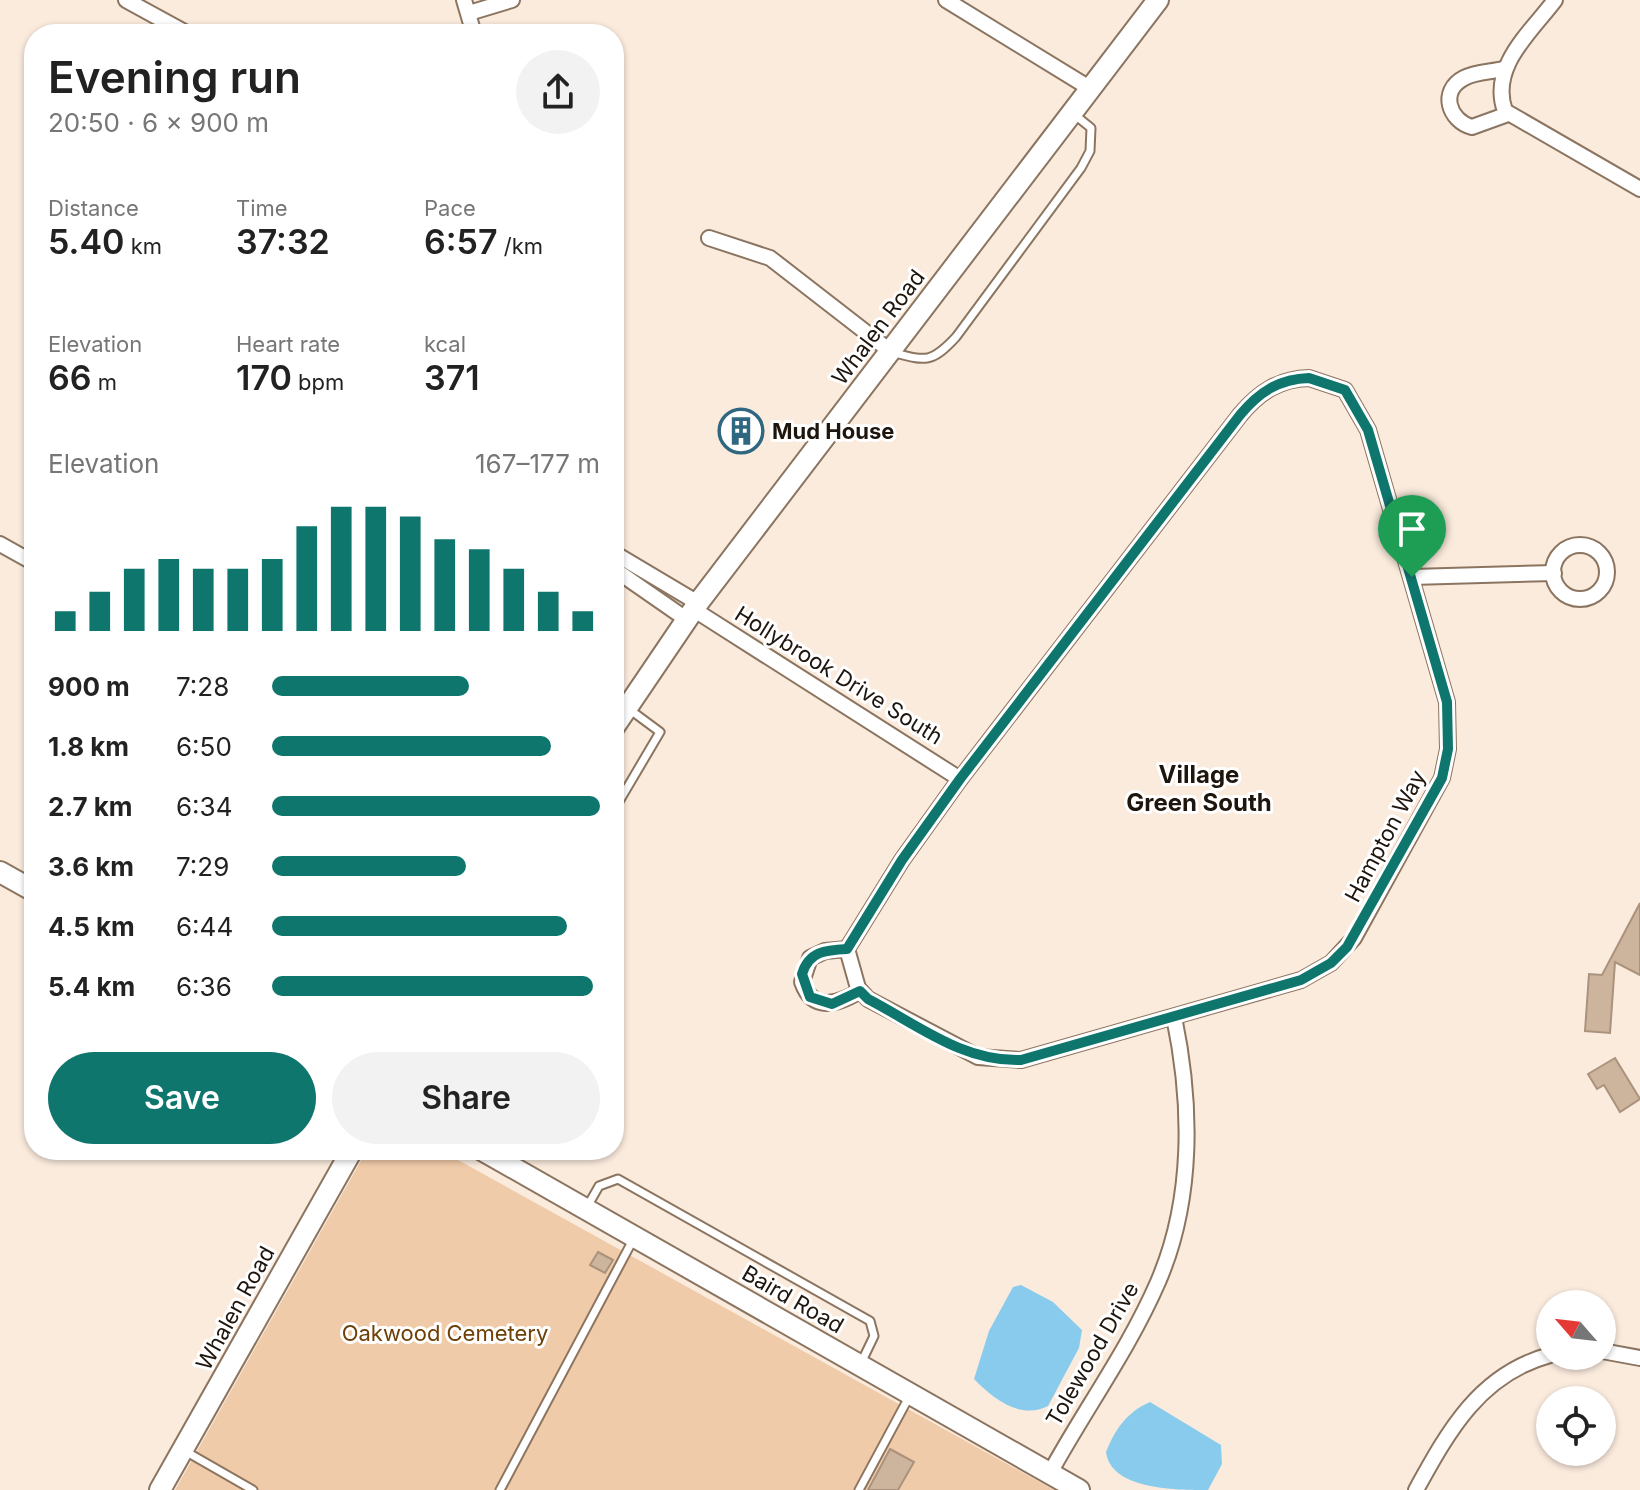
<!DOCTYPE html>
<meta charset="utf-8">
<style>
body{margin:0;font-family:Inter,sans-serif;background:#f2f2f2;color:#222;height:100vh;display:flex;flex-direction:column;font-size:30px;white-space:nowrap}
*{box-sizing:border-box;margin:0}
p{font-size:26px;color:#767676}
.icon{flex:none;width:44px;height:44px;fill:none;stroke:currentColor;stroke-width:2;stroke-linecap:round;stroke-linejoin:round}
.map{position:relative;flex:1;overflow:hidden}
.sheet{position:absolute;left:24px;top:24px;width:600px;height:1136px;display:flex;flex-direction:column;background:#fff;border-radius:32px;box-shadow:0 2px 6px #0004}
.sheet>*{flex:none}
.needle{width:52px;rotate:298deg}
.buttons{position:absolute;left:1536px;top:1290px;display:grid;gap:16px}
.buttons a{display:grid;place-items:center;width:80px;height:80px;border-radius:50%;background:#fff;box-shadow:0 2px 6px #0004;font-size:40px}
.pin{position:absolute;display:grid;place-items:center;width:68px;height:68px;color:#fff;margin:-82px -34px;border-radius:50% 50% 50% 0;rotate:-45deg;box-shadow:0 0 8px #0007}
.pin .icon{rotate:45deg}
.round{display:grid;place-items:center;flex:none;width:84px;height:84px;border-radius:42px;background:#f2f2f2}
.headline{display:flex;align-items:center;justify-content:space-between;height:136px;padding:0 24px}
h1{font-size:44px;font-weight:600;line-height:60px}
.figures{display:grid;grid-template-columns:repeat(3,1fr);gap:12px;height:136px;padding:8px 24px}
.figures div{display:grid;align-content:center}
.figures b{font-size:34px;font-weight:600}
.figures small{font-size:22px;font-weight:400}
.figures p{font-size:22px}
.chart{height:224px;padding:16px 24px}
.chart p{display:flex;justify-content:space-between}
.chart svg{width:100%;height:144px;margin-top:8px;stroke:#0f766e;stroke-width:6}
.button{display:flex;gap:16px;margin-top:auto;padding:16px 24px}
.button a{flex:1;height:92px;border-radius:48px;background:#0f766e;color:#fff;font-size:32px;font-weight:600;line-height:92px;text-align:center}
.button a+a{background:#f2f2f2;color:#222}
ul{padding:0 24px;list-style:none;font-size:26px}
li{display:grid;grid-template-columns:128px 96px 1fr;align-items:center;height:60px}
li i{height:20px;border-radius:10px;background:#0f766e}
.map>svg:first-child{display:block}
.green{fill:#f0cba9}
.water{fill:#88cbed}
.building{fill:#cdb49d;stroke:#ab927d;stroke-width:2}
.lines{fill:none;stroke-linecap:round;stroke-linejoin:round}
.lane-casing{stroke:#8c7560;stroke-width:11}
.street-casing{stroke:#8c7560;stroke-width:18}
.secondary-casing{stroke:#8c7560;stroke-width:24}
.lane{stroke:#fff;stroke-width:7}
.street{stroke:#fff;stroke-width:14}
.secondary{stroke:#fff;stroke-width:20}
.route-casing{stroke:#fff;stroke-width:16}
.route{stroke:#0f766e;stroke-width:10}
.labels{text-anchor:middle;stroke-width:6;stroke-linejoin:round;paint-order:stroke}
.street-label{font-size:22px;fill:#1e150d;stroke:#fff}
.poi-label{font-size:22px;font-weight:bold;fill:#1e150d;stroke:#fff;text-anchor:start}
.park-label{font-size:22px;fill:#6e4007;stroke:#fff}
.neighbourhood-label{font-size:24px;font-weight:bold;fill:#1e150d;stroke:#fff}
</style>
<div class="map">
<svg width="1640" height="1490" viewBox="0 0 1640 1490">
<rect width="100%" height="100%" fill="#fbebdd"/>
<path class="green" d="M367,1150H440L1054,1490H175Z"/>
<g class="water">
<path d="M1021,1285L1053,1302L1082,1330L1079,1348L1048,1406C1021,1420 993,1399 974,1379L989,1331L1013,1287Z"/>
<path d="M1150,1402L1221,1445L1222,1464L1208,1490C1176,1490 1111,1490 1106,1452C1115,1429 1127,1412 1150,1402Z"/>
</g>
<g class="building">
<path d="M735,416L757,432L746,447L724,430Z"/>
<path d="M1640,903V975L1615,962L1610,1033L1585,1031L1589,974L1602,975Z"/>
<path d="M1615,1058L1640,1099L1620,1112L1604,1085L1597,1089L1588,1074Z"/>
<path d="M598,1252L613,1260L605,1273L590,1265Z"/>
<path d="M890,1449L914,1462L898,1490H868Z"/>
</g>
<g class="lines">
<g class="lane-casing">
<g id="lane">
<path d="M892,352C925,361 931,364 956,337L1081,168L1090,151L1091,128L1075,115"/>
<path d="M614,810L660,732L629,709"/>
<path d="M587,1207L599,1186L618,1179L870,1321L874,1336L861,1363"/>
<path d="M185,1451L253,1490"/>
<path d="M500,1490L634,1238"/>
<path d="M859,1490L909,1397"/>
</g>
</g>
<g class="street-casing">
<g id="street">
<path d="M126,0L188,34"/>
<path d="M464,0L474,34"/>
<path d="M946,0L1091,89"/>
<path d="M1555,0C1531,32 1489,67 1505,111L1640,189"/>
<path d="M469,13L512,0"/>
<path d="M1503,69C1491,72 1475,72 1464,78C1439,91 1449,121 1472,127L1508,114"/>
<path d="M709,238L770,258L890,351"/>
<path d="M1309,378L1345,390L1368,430L1447,702L1448,749L1442,778L1354,938L1331,963L1301,980L1021,1060L978,1057L868,999L858,988L847,949L902,860L960,779L1240,415C1259,392 1279,379 1309,378Z"/>
<path d="M0,544L34,563"/>
<circle cx="1580" cy="572" r="27"/>
<path d="M614,553L698,603"/>
<path d="M614,569L686,619"/>
<path d="M1412,577L1554,573"/>
<path d="M693,609L960,779"/>
<path d="M847,949L825,951L810,958L802,982C813,1013 838,1004 860,991"/>
<path d="M1602,1351L1640,1358"/>
<path d="M1050,1473C1085,1409 1129,1349 1158,1282C1194,1199 1192,1103 1174,1017"/>
<path d="M1416,1490C1449,1430 1480,1374 1550,1355"/>
</g>
</g>
<g class="secondary-casing">
<g id="secondary">
<path d="M614,727L698,603L1158,0"/>
<path d="M0,872L34,891"/>
<path d="M482,1150L1079,1490"/>
<path d="M160,1490L352,1150"/>
</g>
</g>
<use href="#lane" class="lane"/>
<use href="#street" class="street"/>
<use href="#secondary" class="secondary"/>
</g>
<g class="lines">
<g class="route-casing">
<path id="route" d="M1309,378L1345,390L1368,430L1447,702L1448,749L1442,778L1347,947L1331,963L1301,980L1021,1060C963,1062 918,1025 868,999L860,991L832,1004L810,997L802,974C809,951 826,950 847,949L902,860L960,779L1240,415C1259,392 1279,379 1309,378Z"/>
</g>
<use href="#route" class="route"/>
</g>
<defs>
<g id="building-ring" transform="scale(2.3)"><circle r="9.5" fill="#fff" stroke="#2f6781" stroke-width="1.5"/><path d="M-4-6H4V6H1V3H-1V6H-4ZM-2.5-4.3h1.7v1.8h-1.7ZM.8-4.3h1.7v1.8H.8ZM-2.5-1h1.7V.8h-1.7ZM.8-1h1.7V.8H.8Z" fill="#2f6781"/></g>
</defs>
<g fill-rule="evenodd">
<use href="#building-ring" x="741" y="431"/>
</g>
<g class="labels">
<g class="street-label">
<text transform="translate(878 327) rotate(-53)" y="8">Whalen Road</text>
<text transform="translate(839 675) rotate(32)" y="8">Hollybrook Drive South</text>
<text transform="translate(1385 836) rotate(-62)" y="8">Hampton Way</text>
<text transform="translate(793 1299) rotate(30)" y="8">Baird Road</text>
<text transform="translate(235 1308) rotate(-61)" y="8">Whalen Road</text>
<text transform="translate(1092 1354) rotate(-60)" y="8">Tolewood Drive</text>
</g>
<g class="poi-label">
<text x="772" y="439">Mud House</text>
</g>
<g class="park-label">
<text x="445" y="1341">Oakwood Cemetery</text>
</g>
<g class="neighbourhood-label">
<text x="1199" y="783">Village<tspan x="1199" dy="28">Green South</tspan></text>
</g>
</g>
</svg>
<div class="buttons">
<a><svg class="needle" viewBox="-14 -14 28 28"><path d="M0-13l5 13h-10z" fill="#e53935"/><path d="M0 13l5-13h-10z" fill="#767676"/></svg></a>
<a><svg class="icon" aria-label="locate" viewBox="0 0 24 24"><circle cx="12" cy="12" r="6"/><path d="M12 2v4M12 18v4M2 12h4M18 12h4"/></svg></a>
</div>
<div class="pin" style="left:1412px;top:577px;background:#1e9e55"><svg class="icon" aria-label="arrive" viewBox="0 0 24 24"><path d="M6 21V4h12l-3 4 3 4H6"/></svg></div>
<section class="sheet">
<div class="headline"><div><h1>Evening run</h1><p>20:50 · 6 × 900 m</p></div><a class="round"><svg class="icon" aria-label="share" viewBox="0 0 24 24"><path d="M12 15V3M7 8l5-5 5 5M5 13v7h14v-7"/></svg></a></div>
<div class="figures">
<div><p>Distance</p><b>5.40<small> km</small></b></div>
<div><p>Time</p><b>37:32</b></div>
<div><p>Pace</p><b>6:57<small> /km</small></b></div>
</div>
<div class="figures">
<div><p>Elevation</p><b>66<small> m</small></b></div>
<div><p>Heart rate</p><b>170<small> bpm</small></b></div>
<div><p>kcal</p><b>371</b></div>
</div>
<div class="chart"><p><span>Elevation</span>167–177 m</p>
<svg viewBox="0 0 160 44" preserveAspectRatio="none"><path d="M5 44V38M15 44V32M25 44V25M35 44V22M45 44V25M55 44V25M65 44V22M75 44V12M85 44V6M95 44V6M105 44V9M115 44V16M125 44V19M135 44V25M145 44V32M155 44V38"/></svg>
</div>
<ul>
<li><b>900 m</b>7:28<i style="width:60%"></i></li>
<li><b>1.8 km</b>6:50<i style="width:85%"></i></li>
<li><b>2.7 km</b>6:34<i style="width:100%"></i></li>
<li><b>3.6 km</b>7:29<i style="width:59%"></i></li>
<li><b>4.5 km</b>6:44<i style="width:90%"></i></li>
<li><b>5.4 km</b>6:36<i style="width:98%"></i></li>
</ul>
<div class="button"><a>Save</a><a>Share</a></div>
</section>
</div>
